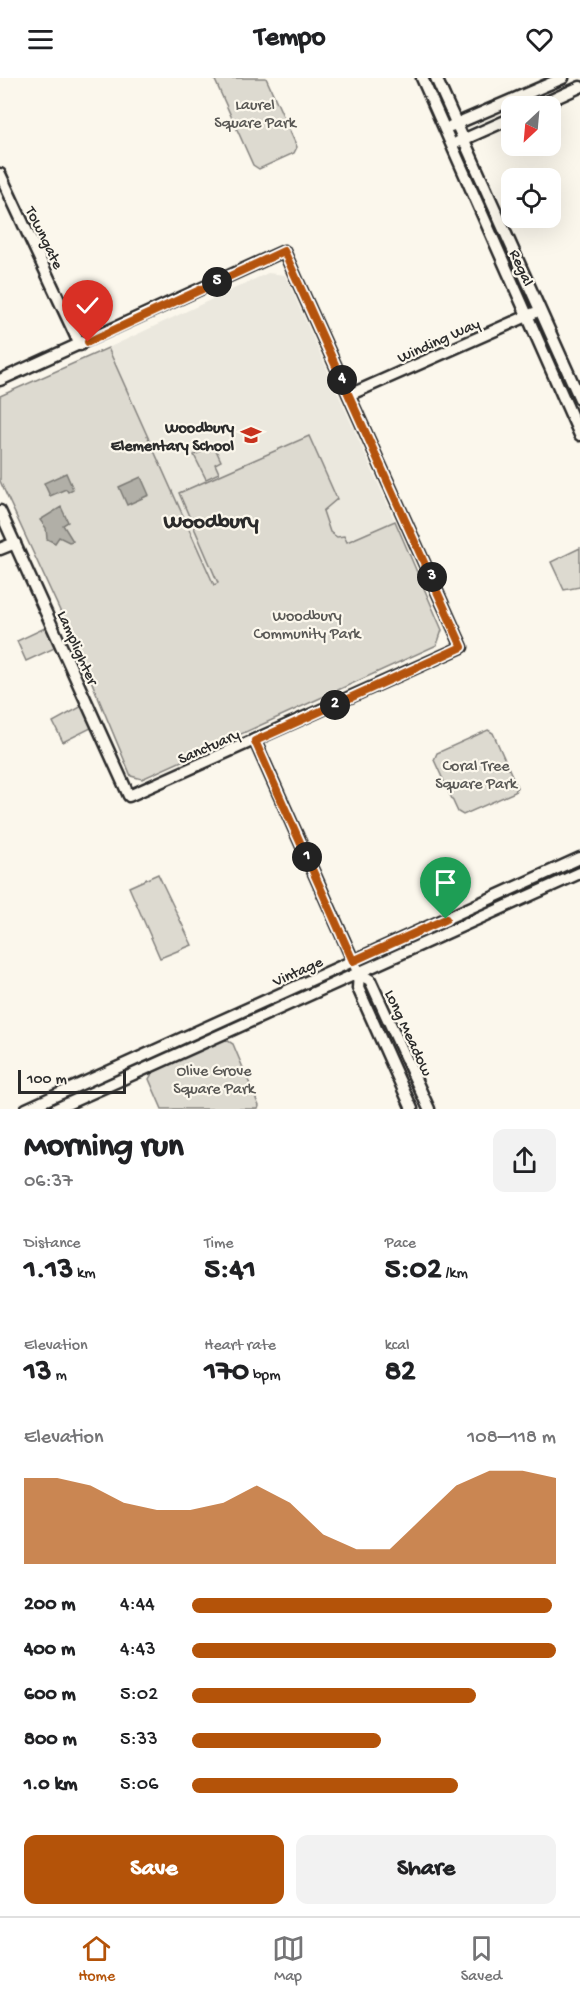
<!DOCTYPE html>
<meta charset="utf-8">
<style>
body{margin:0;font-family:"Gochi Hand",sans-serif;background:#f2f2f2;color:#202124;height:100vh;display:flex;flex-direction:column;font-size:22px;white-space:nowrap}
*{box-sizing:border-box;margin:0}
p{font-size:20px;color:#757577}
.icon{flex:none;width:33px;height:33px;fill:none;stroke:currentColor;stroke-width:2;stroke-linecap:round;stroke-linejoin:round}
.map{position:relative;height:1031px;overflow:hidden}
.details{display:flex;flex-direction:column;background:#fff;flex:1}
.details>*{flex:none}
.needle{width:39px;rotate:206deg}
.fabs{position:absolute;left:501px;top:18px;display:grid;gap:12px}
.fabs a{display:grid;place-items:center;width:60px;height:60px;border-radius:12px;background:#fff;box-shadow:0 6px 24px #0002;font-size:30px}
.scale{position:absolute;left:18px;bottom:15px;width:108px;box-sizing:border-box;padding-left:6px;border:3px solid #2b2b2b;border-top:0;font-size:16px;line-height:21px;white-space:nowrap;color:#2b2b2b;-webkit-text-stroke:4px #fbf7ec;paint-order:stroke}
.pin{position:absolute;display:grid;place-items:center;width:51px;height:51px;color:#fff;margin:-62px -26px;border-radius:50% 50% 50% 0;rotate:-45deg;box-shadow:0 0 6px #0007}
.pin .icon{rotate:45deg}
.km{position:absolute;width:30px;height:30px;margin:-15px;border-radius:50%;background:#222;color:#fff;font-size:16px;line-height:30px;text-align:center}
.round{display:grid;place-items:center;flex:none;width:63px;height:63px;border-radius:12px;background:#f2f2f2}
.overview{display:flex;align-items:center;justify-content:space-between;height:102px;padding:0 24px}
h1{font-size:33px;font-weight:700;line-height:45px}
.figures{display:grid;grid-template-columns:repeat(3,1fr);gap:9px;height:102px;padding:6px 24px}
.figures div{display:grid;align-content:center}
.figures b{font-size:30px;font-weight:700}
.figures small{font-size:16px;font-weight:400}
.figures p{font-size:16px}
.chart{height:168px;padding:12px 24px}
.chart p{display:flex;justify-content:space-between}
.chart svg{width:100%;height:108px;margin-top:6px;fill:#b45309;opacity:.7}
.cta{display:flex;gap:12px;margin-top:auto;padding:12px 24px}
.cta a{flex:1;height:69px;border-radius:12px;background:#b45309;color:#fff;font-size:24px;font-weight:700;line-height:69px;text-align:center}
.cta a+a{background:#f2f2f2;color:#202124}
ul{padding:0 24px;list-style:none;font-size:20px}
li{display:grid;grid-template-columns:96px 72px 1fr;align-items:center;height:45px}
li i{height:15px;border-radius:8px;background:#b45309}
header{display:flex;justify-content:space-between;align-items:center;height:78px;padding:0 24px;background:#fff;font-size:27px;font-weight:700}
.menu{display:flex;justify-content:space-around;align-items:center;height:84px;border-top:2px solid #e0e0e0;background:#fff;font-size:16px;color:#757577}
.menu a{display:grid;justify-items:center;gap:3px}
.menu .current{color:#b45309}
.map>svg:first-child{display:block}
.built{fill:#ebe8de}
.green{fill:#dddad0;stroke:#84827e;stroke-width:1.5}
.water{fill:#b1afa7;stroke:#7b7a75;stroke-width:1.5}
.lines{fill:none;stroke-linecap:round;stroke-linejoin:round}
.secondary-casing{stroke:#2b2b2b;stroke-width:15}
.secondary{stroke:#fbf7ec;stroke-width:10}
.route-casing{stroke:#fff;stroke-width:12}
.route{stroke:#b45309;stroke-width:8}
.labels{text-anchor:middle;stroke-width:4.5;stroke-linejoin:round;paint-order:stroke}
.park-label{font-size:16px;fill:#585754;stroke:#fbf7ec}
.street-label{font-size:16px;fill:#2b2b2b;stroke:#fbf7ec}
.poi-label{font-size:16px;font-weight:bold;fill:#2b2b2b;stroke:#fbf7ec;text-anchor:end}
.district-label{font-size:22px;font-weight:bold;fill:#2b2b2b;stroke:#fbf7ec}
</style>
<header><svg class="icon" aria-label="menu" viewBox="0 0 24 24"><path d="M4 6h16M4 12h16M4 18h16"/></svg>Tempo<svg class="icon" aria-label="heart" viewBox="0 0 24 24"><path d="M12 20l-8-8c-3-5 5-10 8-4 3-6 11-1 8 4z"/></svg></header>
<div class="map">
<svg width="580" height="1031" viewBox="0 0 580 1031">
<rect width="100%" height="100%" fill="#fbf7ec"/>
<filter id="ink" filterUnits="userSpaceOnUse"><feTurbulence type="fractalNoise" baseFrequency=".0167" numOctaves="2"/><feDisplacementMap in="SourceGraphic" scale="12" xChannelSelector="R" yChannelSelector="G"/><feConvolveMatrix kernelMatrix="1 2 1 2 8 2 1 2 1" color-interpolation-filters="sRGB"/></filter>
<g filter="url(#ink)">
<path class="built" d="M268,195L285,197L395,443L346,464L331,454L214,508L108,270Z"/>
<g class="green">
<path d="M214,0H266L297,69L294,75L259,91L253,87Z"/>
<path d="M108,270L214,507L218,505L179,415L309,358L337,421L323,433L330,454L337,459L344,458L347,464L395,443L442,552L437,567L142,701L131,698L80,576L0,403V318Z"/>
<path d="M214,368L221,383L215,386L219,395L206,401L194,377Z"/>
<path d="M580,470V509L564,512L551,484Z"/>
<path d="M49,548L59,568L26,583L17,563Z"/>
<path d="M84,627L95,648L63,664L53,644Z"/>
<path d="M488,652L493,655L517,709L515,714L463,737L458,734L434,682L437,675Z"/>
<path d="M158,796L192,867L160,880L129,809Z"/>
<path d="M225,961L233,966L259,1028L258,1031H162L149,1001L153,994Z"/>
</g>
<g class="water">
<path d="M66,395L73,411L68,414L66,411L50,418L44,405Z"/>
<path d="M141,399L149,417L127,427L119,409Z"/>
<path d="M61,429L68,444L63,447L73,463L69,464L59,459L55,465L47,461L46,450L40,442Z"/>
</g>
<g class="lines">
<g class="secondary-casing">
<g id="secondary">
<path d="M422,0L580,357"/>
<path d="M436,0L580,321"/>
<path d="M538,28L580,9"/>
<path d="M451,48L563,0"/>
<path d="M458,64L512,40"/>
<path d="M0,96L80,267"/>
<path d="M0,302L284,173L462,569L129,718L0,433"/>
<path d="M349,317L534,235"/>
<path d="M0,471L15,465"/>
<path d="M255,663L359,896L358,910L412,1031"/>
<path d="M359,896L370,902L429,1031"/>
<path d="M26,1031L580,780"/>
<path d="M56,1031L580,795"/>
</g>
</g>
<use href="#secondary" class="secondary"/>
</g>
</g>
<g class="lines" filter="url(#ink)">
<g class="route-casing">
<path id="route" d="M88,264L284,173L462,569L255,663L353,883L446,841"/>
</g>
<use href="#route" class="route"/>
</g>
<defs>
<g id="school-bare" transform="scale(1.62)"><path d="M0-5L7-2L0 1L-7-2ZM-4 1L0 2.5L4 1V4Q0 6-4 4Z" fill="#c8321e" stroke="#fbf7ec" stroke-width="2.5" paint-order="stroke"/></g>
</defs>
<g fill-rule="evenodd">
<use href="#school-bare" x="251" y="357"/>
</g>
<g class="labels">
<g class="park-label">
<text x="255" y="31">Laurel<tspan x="255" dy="18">Square Park</tspan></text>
<text x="307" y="542">Woodbury<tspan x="307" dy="18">Community Park</tspan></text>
<text x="476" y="692">Coral Tree<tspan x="476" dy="18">Square Park</tspan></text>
<text x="214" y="997">Olive Grove<tspan x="214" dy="18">Square Park</tspan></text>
</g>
<g class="street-label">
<text transform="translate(46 159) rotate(64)" y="6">Towngate</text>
<text transform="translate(523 189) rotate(66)" y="6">Regal</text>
<text transform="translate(438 261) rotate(-24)" y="6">Winding Way</text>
<text transform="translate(79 569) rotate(66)" y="6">Lamplighter</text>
<text transform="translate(208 667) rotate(-24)" y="6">Sanctuary</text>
<text transform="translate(297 892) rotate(-24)" y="6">Vintage</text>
<text transform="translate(410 954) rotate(65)" y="6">Long Meadow</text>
</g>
<g class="poi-label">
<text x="234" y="354">Woodbury<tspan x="234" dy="18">Elementary School</tspan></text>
</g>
<g class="district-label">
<text x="211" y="449">Woodbury</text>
</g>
</g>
</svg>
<div class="fabs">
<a><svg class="needle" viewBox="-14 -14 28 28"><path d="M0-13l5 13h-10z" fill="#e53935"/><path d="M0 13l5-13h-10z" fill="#757577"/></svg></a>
<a><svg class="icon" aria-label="locate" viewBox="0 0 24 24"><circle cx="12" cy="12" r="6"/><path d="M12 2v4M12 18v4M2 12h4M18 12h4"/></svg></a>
</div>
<div class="scale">100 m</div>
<div class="pin" style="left:446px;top:841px;background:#1e9e55"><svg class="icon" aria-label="arrive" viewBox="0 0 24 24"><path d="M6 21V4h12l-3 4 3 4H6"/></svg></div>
<div class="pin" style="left:88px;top:264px;background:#d93025"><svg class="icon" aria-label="check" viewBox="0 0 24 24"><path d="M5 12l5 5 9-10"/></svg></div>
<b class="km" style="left:307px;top:779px">1</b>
<b class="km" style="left:335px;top:627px">2</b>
<b class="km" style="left:432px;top:499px">3</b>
<b class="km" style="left:342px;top:302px">4</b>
<b class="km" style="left:217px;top:204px">5</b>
</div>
<section class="details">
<div class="overview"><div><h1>Morning run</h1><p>06:37</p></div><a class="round"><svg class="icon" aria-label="share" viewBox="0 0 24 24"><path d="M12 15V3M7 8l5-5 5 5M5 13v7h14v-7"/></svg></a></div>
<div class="figures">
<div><p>Distance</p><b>1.13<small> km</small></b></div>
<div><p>Time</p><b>5:41</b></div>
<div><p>Pace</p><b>5:02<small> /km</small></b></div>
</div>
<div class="figures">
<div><p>Elevation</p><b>13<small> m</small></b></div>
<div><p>Heart rate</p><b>170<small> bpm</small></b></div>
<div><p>kcal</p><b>82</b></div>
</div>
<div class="chart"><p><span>Elevation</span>108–118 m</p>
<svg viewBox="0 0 160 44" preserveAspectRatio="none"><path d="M0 44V9L10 9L20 12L30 19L40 22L50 22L60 19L70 12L80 19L90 32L100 38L110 38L120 25L130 12L140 6L150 6L160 9V44z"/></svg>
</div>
<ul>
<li><b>200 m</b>4:44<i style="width:99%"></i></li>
<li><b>400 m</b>4:43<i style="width:100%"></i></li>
<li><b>600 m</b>5:02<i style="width:78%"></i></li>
<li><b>800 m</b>5:33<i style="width:52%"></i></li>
<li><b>1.0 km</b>5:06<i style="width:73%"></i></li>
</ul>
<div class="cta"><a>Save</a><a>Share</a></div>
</section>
<nav class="menu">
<a class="current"><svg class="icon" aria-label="home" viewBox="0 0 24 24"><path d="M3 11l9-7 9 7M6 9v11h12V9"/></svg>Home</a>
<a><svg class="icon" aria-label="map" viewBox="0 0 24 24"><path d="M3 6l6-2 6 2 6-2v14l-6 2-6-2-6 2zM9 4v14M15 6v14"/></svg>Map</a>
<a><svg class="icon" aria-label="saved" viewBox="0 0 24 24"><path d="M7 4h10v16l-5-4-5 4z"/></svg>Saved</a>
</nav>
